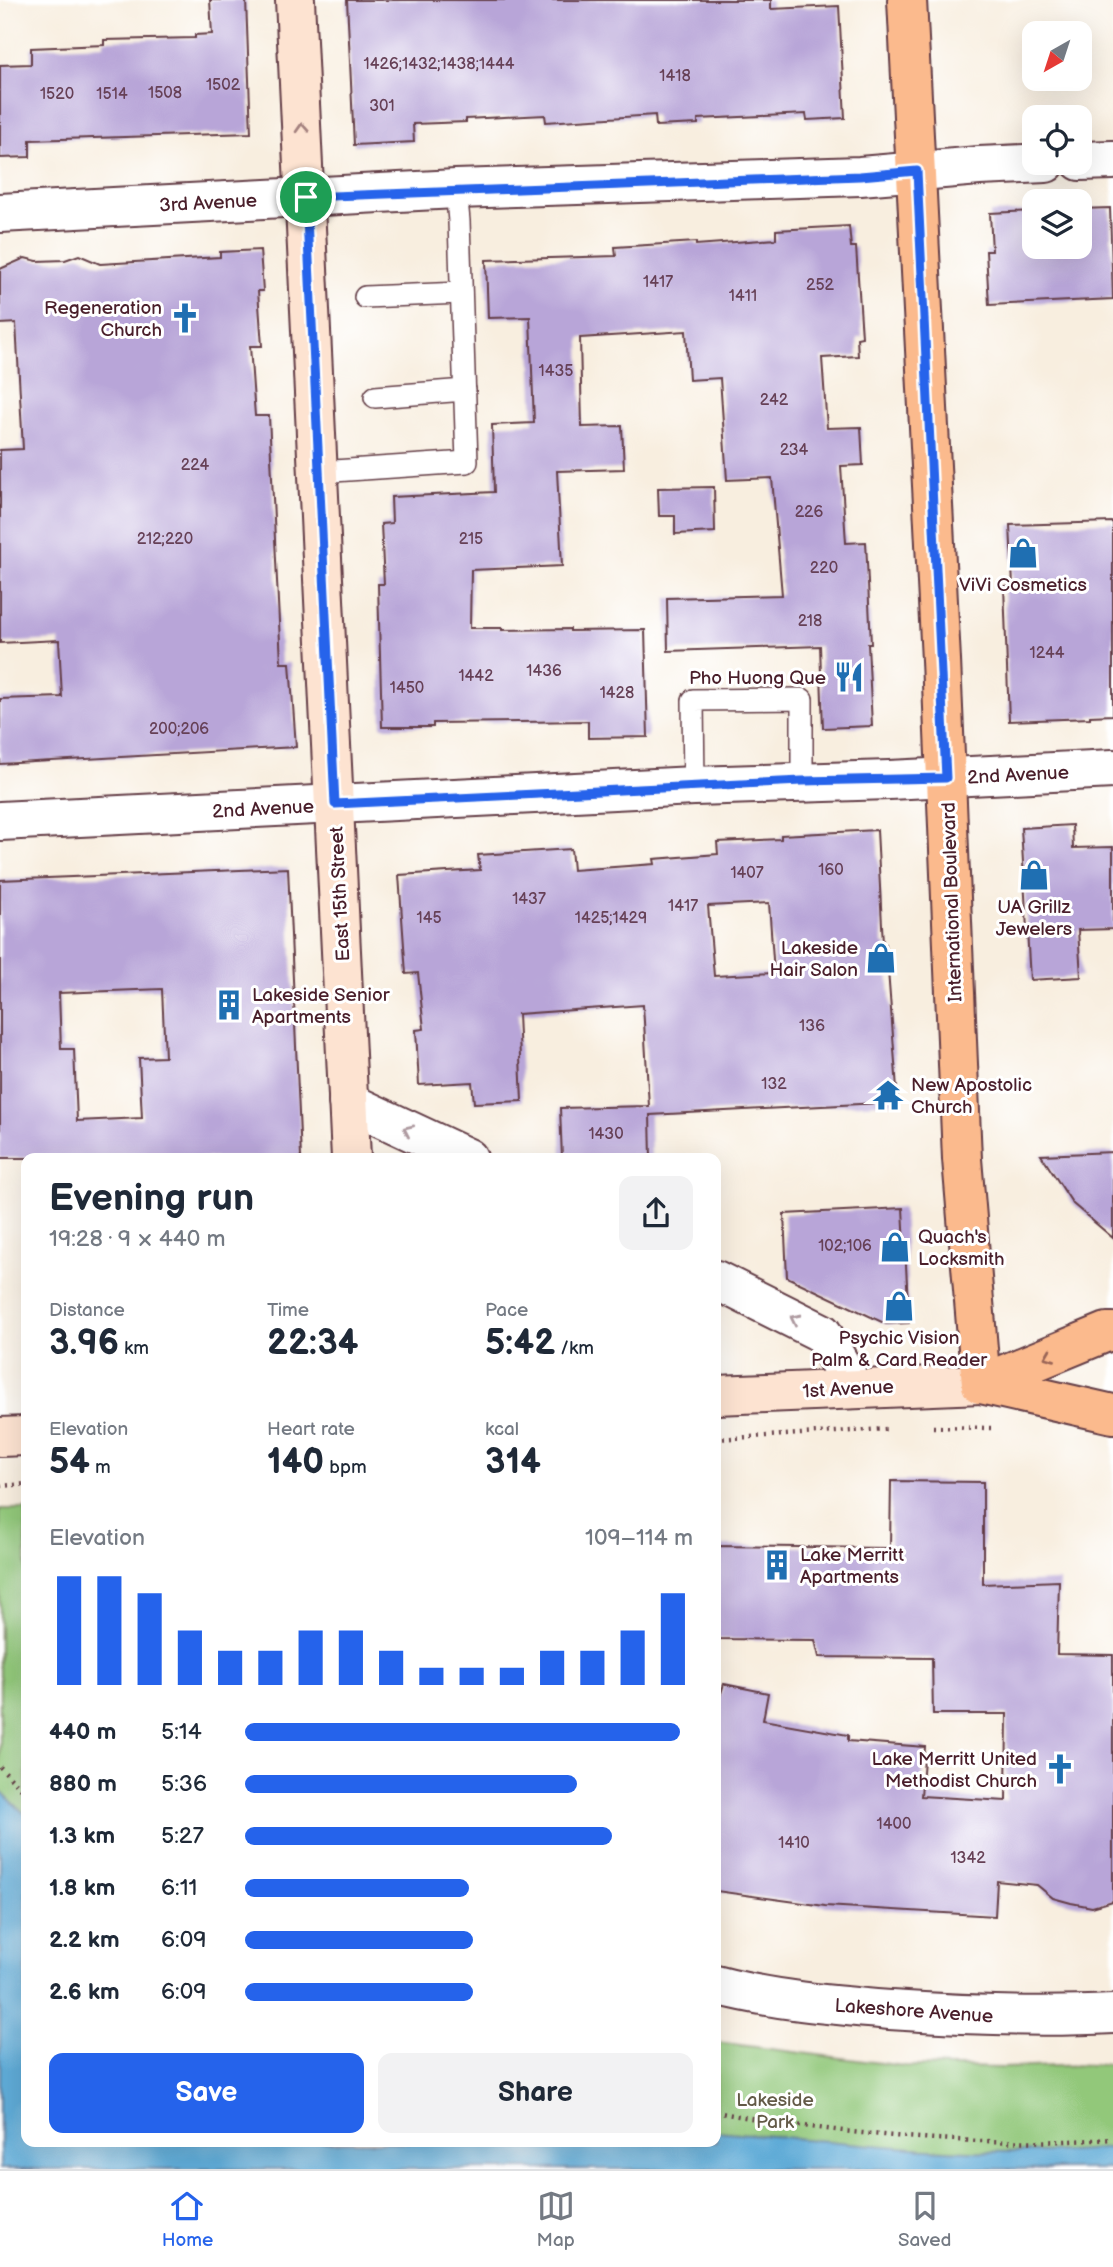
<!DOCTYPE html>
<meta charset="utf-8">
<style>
body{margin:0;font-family:"Balsamiq Sans",sans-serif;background:#f2f2f3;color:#1f2937;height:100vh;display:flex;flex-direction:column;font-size:26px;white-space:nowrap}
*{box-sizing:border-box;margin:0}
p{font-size:23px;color:#747a83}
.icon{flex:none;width:38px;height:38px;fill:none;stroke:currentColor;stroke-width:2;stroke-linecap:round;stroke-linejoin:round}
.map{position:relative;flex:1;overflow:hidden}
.sheet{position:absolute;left:21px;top:1153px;width:700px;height:994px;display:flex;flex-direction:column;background:#fff;border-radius:14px;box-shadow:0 7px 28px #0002}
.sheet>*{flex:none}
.needle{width:46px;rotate:219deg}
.controls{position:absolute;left:1022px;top:21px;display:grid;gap:14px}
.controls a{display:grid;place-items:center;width:70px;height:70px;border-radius:14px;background:#fff;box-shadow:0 7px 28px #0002;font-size:35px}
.pin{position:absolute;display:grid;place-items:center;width:60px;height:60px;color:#fff;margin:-30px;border:4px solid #fff;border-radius:50%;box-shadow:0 2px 7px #0007}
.round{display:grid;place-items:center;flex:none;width:74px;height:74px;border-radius:14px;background:#f2f2f3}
.summary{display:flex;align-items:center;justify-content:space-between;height:119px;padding:0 28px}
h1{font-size:38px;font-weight:800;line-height:52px}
.figures{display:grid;grid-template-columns:repeat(3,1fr);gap:10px;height:119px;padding:7px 28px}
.figures div{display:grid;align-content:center}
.figures b{font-size:35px;font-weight:800}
.figures small{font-size:19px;font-weight:400}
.figures p{font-size:19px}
.chart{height:196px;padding:14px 28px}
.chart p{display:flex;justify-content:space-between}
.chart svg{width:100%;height:126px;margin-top:7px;stroke:#2563eb;stroke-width:6}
.cta{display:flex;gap:14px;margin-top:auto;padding:14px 28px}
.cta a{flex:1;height:80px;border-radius:14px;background:#2563eb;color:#fff;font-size:28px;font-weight:800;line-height:80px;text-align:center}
.cta a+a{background:#f2f2f3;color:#1f2937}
ul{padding:0 28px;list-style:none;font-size:23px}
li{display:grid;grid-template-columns:112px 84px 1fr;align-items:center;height:52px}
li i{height:18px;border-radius:9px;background:#2563eb}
.menu{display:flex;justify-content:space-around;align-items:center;height:98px;border-top:2px solid #e0e1e3;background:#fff;font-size:19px;color:#747a83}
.menu a{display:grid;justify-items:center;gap:4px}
.menu .active{color:#2563eb}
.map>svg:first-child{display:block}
.green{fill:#92c87a;stroke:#6e7452;stroke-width:2}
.water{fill:#5eabd7;stroke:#546581;stroke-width:2}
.building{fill:#b8a5d8;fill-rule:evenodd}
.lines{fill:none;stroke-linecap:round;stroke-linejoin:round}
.lane-casing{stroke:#643e46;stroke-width:24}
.street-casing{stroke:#643e46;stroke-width:42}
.secondary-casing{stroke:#643e46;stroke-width:42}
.primary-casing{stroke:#643e46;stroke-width:42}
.path{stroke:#643e46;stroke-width:4.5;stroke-dasharray:2 5;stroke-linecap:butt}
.lane{stroke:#fff;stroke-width:21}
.street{stroke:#fff;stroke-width:38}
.secondary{stroke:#fde3d1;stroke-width:38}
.primary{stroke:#fbba8d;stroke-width:38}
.oneway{stroke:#a4817e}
.oneway2{stroke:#ae9aa0}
.oneway3{stroke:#9a6557}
.route-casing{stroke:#fff;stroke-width:14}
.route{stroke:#2563eb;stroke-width:9}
.labels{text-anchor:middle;stroke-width:6;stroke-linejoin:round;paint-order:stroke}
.number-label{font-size:16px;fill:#664056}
.street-label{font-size:19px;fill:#4a1f2b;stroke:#fff}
.poi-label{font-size:19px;fill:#4a1f2b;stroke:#fff;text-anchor:end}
.park-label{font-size:19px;fill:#635a47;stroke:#fff}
</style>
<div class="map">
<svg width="1113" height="2169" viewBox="0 0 1113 2169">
<rect width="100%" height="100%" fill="#fff"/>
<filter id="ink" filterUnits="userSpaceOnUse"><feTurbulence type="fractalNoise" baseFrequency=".0143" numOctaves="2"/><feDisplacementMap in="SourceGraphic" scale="14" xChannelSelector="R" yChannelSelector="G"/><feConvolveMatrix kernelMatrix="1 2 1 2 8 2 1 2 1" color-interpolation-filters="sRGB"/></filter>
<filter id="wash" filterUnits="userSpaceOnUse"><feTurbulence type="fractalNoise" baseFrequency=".00686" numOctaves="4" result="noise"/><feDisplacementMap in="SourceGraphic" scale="28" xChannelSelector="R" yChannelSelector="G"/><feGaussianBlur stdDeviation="1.57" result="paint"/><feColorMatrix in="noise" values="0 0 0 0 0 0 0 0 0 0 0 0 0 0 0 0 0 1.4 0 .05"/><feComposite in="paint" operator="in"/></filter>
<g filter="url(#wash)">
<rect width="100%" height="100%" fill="#f8eedf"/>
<path class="green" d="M0,1509H26V2142H716V2042L904,2066L1003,2068L1113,2064V2169H0Z"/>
<path class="water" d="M0,1790L26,1815V2142H716V2131C847,2142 981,2160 1113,2148V2169H0Z"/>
<g id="blocks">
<g class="building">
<path d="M210,0H246L251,133L30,140V157L0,158V65L31,64V48L104,45V40L195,38V35L212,34Z"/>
<path d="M347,0H771V9L839,6L845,118L807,120L806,114L698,119V124L656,126L655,115L546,122L545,115L466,119V122L413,124L414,142L354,145Z"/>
<path d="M1110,208L1113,299L989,305L986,251H992L990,213L1034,211V247H1080V209Z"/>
<path d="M849,226L851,247H856L862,337L857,338L858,356L822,358L827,428L861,427L863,465L841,466L846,543L866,542L871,644H868L872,726L823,728L820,646L668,651L667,598L782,595L772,478L727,480L720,378L689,380L686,331L580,338L582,427L622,426L624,469L557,471L562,566L471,570L470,628H502V630L570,629V631L645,630L648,737L588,738V721L433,723V727H382L378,584H384L381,524L392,523L391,497L494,492L492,425L534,423L530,317L488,318L486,260L616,256L615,247L696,242V245L776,239V230Z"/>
<path d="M260,250L263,291H258L262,346H250L255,416H269L281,663H290L296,747L0,764V699L62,697L59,640L0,643V450L23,449L16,323L0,324V269L25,258L37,261L65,260L79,255L100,264L220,257V252Z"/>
<path d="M714,487L715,532L675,534V516H659L658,488Z"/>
<path d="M1113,522V715L1090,716V718L1009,721L1004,586H1013L1010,525Z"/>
<path d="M1072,825L1073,848L1113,847V929L1078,930L1081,977L1030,980L1021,828Z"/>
<path d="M877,830L883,944H886L898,1102L650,1115L651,1158H562L560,1108L649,1106L643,1005L518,1014L522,1101L474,1103L472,1082L419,1085L416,1030L424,1029L418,973L406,974L399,875L480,870L478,855L571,849L573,870L655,864L654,859L718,854L717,842L781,839V835ZM769,903L774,973L714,976L708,906Z"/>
<path d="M288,868L301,1158H0V880ZM162,989L165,1057L139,1058L142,1118L77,1121L74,1049H61L59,993Z"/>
<path d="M1113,1152V1238L1073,1204L1041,1155Z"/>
<path d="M903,1208L909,1323L886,1324L787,1277L784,1214Z"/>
<path d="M891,1481L983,1482V1584L1059,1581L1057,1654L1113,1655V1901L1092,1907L1071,1903L1053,1898L1037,1885L997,1881L995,1916L825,1906L716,1891V1709L724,1684L768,1693L763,1720L848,1735V1741L925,1747L921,1796L1006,1801L1007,1714H933L932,1658L819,1657L815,1640L716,1639V1546L890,1548Z"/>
</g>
</g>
</g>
<g filter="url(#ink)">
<use href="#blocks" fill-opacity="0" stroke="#643e46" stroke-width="2"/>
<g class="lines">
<g class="lane-casing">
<g id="lane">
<path d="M365,297L461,293"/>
<path d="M375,397L465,390"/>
<path d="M319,472L467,462L459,221L456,189"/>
<path d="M694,786L693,700L802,699V781"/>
</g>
</g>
<g class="street-casing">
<g id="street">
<path d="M1080,161L1113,160"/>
<path d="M0,213L456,189L860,176L979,166L1046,163"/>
<path d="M0,821L694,786L889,780L1113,769"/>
<path d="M348,1102L468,1158"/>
<path d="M716,1280L822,1333L853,1387"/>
<path d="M716,1985C772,2000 831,2005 890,2010C964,2015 1038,2018 1113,2014"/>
</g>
</g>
<g class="secondary-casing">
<g id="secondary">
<path d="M295,0L351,1158"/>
<path d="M716,1395L981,1384"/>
<path d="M0,1437L26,1436"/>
</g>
</g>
<g class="primary-casing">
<g id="primary">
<path d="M907,0L941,660L962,1159L981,1384"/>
<path d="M981,1384L1107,1332H1113"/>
<path d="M981,1384L1113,1414"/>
</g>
</g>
<g class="path">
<path d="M933,1427L991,1428"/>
<path d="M716,1439L886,1429"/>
<path d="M0,1486L26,1484"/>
<path d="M0,1767L26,1793"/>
<path d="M716,2112C847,2136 980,2147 1113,2139"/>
</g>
<use href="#lane" class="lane"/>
<use href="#street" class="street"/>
<use href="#secondary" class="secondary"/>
<use href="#primary" class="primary"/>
</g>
<defs><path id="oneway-chevron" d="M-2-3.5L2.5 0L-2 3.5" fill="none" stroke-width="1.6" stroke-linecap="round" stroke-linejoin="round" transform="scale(1.75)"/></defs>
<use class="oneway" href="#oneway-chevron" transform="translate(302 128) rotate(-93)"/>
<g class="oneway2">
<use href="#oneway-chevron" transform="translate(408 1130) rotate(-155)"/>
<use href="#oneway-chevron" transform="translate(795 1319) rotate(-154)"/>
</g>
<use class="oneway3" href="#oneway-chevron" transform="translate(1049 1356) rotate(158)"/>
</g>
<g class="lines" filter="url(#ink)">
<g class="route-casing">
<path id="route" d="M917,171L946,778L802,781L335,804L306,197L860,176Z"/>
</g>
<use href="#route" class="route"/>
</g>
<defs>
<g id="church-bare" transform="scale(2.415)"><path d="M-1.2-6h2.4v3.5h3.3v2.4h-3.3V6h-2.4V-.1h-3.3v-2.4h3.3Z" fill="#1f6fb2" stroke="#fff" stroke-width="2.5" paint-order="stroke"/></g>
<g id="shop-bare" transform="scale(2.415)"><path d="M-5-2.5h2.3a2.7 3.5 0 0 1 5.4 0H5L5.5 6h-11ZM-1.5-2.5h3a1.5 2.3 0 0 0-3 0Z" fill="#1f6fb2" stroke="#fff" stroke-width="2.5" paint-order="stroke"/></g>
<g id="restaurant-bare" transform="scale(2.415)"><path d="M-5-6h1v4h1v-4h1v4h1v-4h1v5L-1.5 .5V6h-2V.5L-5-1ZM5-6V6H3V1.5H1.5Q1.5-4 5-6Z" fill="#1f6fb2" stroke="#fff" stroke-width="2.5" paint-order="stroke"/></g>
<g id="building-bare" transform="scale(2.415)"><path d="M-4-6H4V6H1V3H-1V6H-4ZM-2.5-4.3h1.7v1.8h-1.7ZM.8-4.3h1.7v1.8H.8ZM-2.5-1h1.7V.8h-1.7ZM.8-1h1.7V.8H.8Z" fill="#1f6fb2" stroke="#fff" stroke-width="2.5" paint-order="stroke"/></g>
<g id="temple-bare" transform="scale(2.415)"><path d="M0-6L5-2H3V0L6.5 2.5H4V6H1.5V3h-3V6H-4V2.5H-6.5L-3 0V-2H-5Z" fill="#1f6fb2" stroke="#fff" stroke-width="2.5" paint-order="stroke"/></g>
</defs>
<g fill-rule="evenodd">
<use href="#church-bare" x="185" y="318"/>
<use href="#shop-bare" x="1023" y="553"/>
<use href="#restaurant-bare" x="849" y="677"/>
<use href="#shop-bare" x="1034" y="875"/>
<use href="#shop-bare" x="881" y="958"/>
<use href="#building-bare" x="229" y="1005"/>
<use href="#temple-bare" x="888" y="1095"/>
<use href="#shop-bare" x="895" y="1247"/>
<use href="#shop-bare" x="899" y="1306"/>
<use href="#building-bare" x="777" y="1565"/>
<use href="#church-bare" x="1060" y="1769"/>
</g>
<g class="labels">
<g class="number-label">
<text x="439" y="69">1426;1432;1438;1444</text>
<text x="675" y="81">1418</text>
<text x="223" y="90">1502</text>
<text x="165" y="98">1508</text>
<text x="57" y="99">1520</text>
<text x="112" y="99">1514</text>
<text x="382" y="111">301</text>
<text x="658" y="287">1417</text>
<text x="820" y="290">252</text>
<text x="743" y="301">1411</text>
<text x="556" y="376">1435</text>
<text x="774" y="405">242</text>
<text x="794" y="455">234</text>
<text x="195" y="470">224</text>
<text x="809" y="517">226</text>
<text x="165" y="544">212;220</text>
<text x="471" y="544">215</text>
<text x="824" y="573">220</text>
<text x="810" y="626">218</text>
<text x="1047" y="658">1244</text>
<text x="544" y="676">1436</text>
<text x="476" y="681">1442</text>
<text x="407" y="693">1450</text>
<text x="617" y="698">1428</text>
<text x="179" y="734">200;206</text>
<text x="831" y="875">160</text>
<text x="747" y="878">1407</text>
<text x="529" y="904">1437</text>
<text x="683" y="911">1417</text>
<text x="429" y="923">145</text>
<text x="611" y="923">1425;1429</text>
<text x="812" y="1031">136</text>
<text x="774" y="1089">132</text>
<text x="606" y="1139">1430</text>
<text x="845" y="1251">102;106</text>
<text x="894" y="1829">1400</text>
<text x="794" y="1848">1410</text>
<text x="968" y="1863">1342</text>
</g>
<g class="street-label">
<text transform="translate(208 202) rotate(-3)" y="7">3rd Avenue</text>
<text transform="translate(1018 774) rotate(-3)" y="7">2nd Avenue</text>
<text transform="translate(263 808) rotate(-3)" y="7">2nd Avenue</text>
<text transform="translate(339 894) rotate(-93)" y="7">East 15th Street</text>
<text transform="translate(951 902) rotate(-92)" y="7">International Boulevard</text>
<text transform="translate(848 1388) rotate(-3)" y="7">1st Avenue</text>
<text transform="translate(914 2010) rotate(4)" y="7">Lakeshore Avenue</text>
</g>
<g class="poi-label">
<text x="162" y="314">Regeneration<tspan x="162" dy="22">Church</tspan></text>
<text x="1023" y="591" text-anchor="middle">ViVi Cosmetics</text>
<text x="826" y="684">Pho Huong Que</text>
<text x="1034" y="913" text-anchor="middle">UA Grillz<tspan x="1034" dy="22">Jewelers</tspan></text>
<text x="858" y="954">Lakeside<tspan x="858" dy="22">Hair Salon</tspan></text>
<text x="252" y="1001" text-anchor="start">Lakeside Senior<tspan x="252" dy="22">Apartments</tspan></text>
<text x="911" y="1091" text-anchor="start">New Apostolic<tspan x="911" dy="22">Church</tspan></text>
<text x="918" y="1243" text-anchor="start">Quach's<tspan x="918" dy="22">Locksmith</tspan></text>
<text x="899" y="1344" text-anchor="middle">Psychic Vision<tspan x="899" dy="22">Palm &amp; Card Reader</tspan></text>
<text x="800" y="1561" text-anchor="start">Lake Merritt<tspan x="800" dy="22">Apartments</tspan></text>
<text x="1037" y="1765">Lake Merritt United<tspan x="1037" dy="22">Methodist Church</tspan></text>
</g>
<g class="park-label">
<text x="775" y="2106">Lakeside<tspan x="775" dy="22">Park</tspan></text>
</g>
</g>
</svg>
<div class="controls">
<a><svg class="needle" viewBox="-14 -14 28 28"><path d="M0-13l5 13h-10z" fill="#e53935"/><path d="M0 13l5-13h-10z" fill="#747a83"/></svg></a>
<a><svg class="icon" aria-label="locate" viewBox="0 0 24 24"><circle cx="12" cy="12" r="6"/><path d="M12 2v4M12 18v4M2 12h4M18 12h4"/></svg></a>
<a><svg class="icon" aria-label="layers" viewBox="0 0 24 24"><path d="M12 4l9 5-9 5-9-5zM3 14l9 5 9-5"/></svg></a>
</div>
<div class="pin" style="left:306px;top:197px;background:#1e9e55"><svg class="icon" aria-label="arrive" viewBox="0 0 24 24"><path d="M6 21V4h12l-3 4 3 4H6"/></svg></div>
<section class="sheet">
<div class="summary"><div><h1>Evening run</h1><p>19:28 · 9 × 440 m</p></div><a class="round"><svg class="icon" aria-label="share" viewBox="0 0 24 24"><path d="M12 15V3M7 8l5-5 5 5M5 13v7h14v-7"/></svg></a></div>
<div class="figures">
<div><p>Distance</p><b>3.96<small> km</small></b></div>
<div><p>Time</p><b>22:34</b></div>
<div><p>Pace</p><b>5:42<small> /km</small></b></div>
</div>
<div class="figures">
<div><p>Elevation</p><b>54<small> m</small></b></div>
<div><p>Heart rate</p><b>140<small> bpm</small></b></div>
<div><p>kcal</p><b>314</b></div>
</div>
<div class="chart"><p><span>Elevation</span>109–114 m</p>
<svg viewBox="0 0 160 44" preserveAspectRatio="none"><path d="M5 44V6M15 44V6M25 44V12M35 44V25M45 44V32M55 44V32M65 44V25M75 44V25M85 44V32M95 44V38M105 44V38M115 44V38M125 44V32M135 44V32M145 44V25M155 44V12"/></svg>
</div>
<ul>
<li><b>440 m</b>5:14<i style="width:97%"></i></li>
<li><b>880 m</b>5:36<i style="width:74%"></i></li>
<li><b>1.3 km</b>5:27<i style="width:82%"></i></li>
<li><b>1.8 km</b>6:11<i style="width:50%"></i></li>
<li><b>2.2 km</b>6:09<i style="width:51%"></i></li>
<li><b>2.6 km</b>6:09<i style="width:51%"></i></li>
</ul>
<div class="cta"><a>Save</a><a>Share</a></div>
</section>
</div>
<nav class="menu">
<a class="active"><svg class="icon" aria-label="home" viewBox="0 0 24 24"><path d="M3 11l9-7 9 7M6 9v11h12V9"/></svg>Home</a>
<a><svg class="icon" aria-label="map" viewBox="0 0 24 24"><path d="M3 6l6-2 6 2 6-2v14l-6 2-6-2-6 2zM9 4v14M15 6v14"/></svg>Map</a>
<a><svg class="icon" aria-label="saved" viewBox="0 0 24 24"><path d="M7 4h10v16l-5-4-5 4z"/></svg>Saved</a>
</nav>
